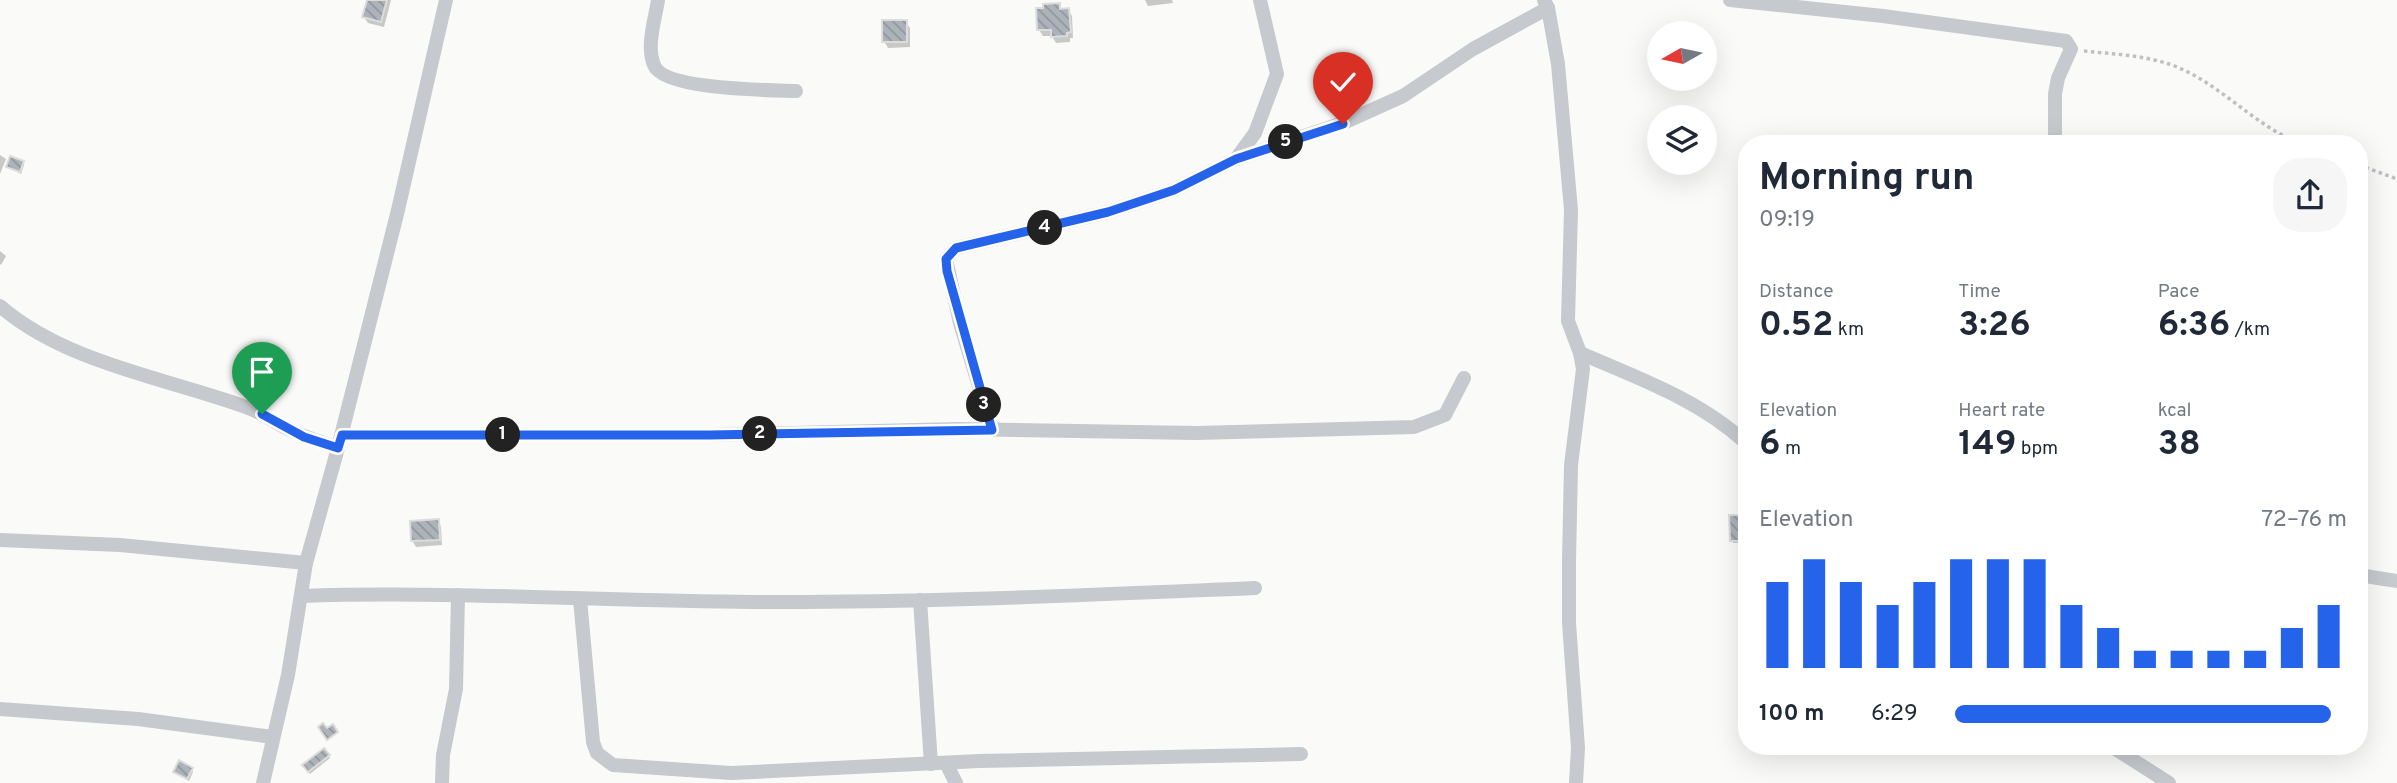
<!DOCTYPE html>
<meta charset="utf-8">
<style>
body{margin:0;font-family:Overpass,sans-serif;background:#f6f6f7;color:#1f2937;height:100vh;display:flex;flex-direction:column;font-size:26px;white-space:nowrap}
*{box-sizing:border-box;margin:0}
p{font-size:23px;color:#747a83}
.icon{flex:none;width:38px;height:38px;fill:none;stroke:currentColor;stroke-width:2;stroke-linecap:round;stroke-linejoin:round}
.map{position:relative;flex:1;overflow:hidden}
.drawer{position:absolute;left:1738px;top:135px;width:630px;height:620px;display:flex;flex-direction:column;background:#fff;border-radius:28px;box-shadow:0 7px 28px #0002}
.drawer>*{flex:none}
.needle{width:46px;rotate:261deg}
.fabs{position:absolute;left:1647px;top:21px;display:grid;gap:14px}
.fabs a{display:grid;place-items:center;width:70px;height:70px;border-radius:50%;background:#fff;box-shadow:0 7px 28px #0002;font-size:35px}
.pin{position:absolute;display:grid;place-items:center;width:60px;height:60px;color:#fff;margin:-72px -30px;border-radius:50% 50% 50% 0;rotate:-45deg;box-shadow:0 0 7px #0007}
.pin .icon{rotate:45deg}
.km{position:absolute;width:35px;height:35px;margin:-18px;border-radius:50%;background:#222;color:#fff;font-size:19px;line-height:35px;text-align:center}
.round{display:grid;place-items:center;flex:none;width:74px;height:74px;border-radius:28px;background:#f6f6f7}
.headline{display:flex;align-items:center;justify-content:space-between;height:119px;padding:0 21px}
h1{font-size:38px;font-weight:700;line-height:52px}
.figures{display:grid;grid-template-columns:repeat(3,1fr);gap:10px;height:119px;padding:7px 21px}
.figures div{display:grid;align-content:center}
.figures b{font-size:35px;font-weight:700}
.figures small{font-size:19px;font-weight:400}
.figures p{font-size:19px}
.chart{height:196px;padding:14px 21px}
.chart p{display:flex;justify-content:space-between}
.chart svg{width:100%;height:126px;margin-top:7px;stroke:#2563eb;stroke-width:6}
ul{padding:0 21px;list-style:none;font-size:23px}
li{display:grid;grid-template-columns:112px 84px 1fr;align-items:center;height:52px}
li i{height:18px;border-radius:9px;background:#2563eb}
.map>svg:first-child{display:block}
.shadow{fill:#0003}
.building{fill:url(#building-back-hatch);stroke:#dcdcda;stroke-width:2}
.lines{fill:none;stroke-linecap:round;stroke-linejoin:round}
.path{stroke:#bec0c3;stroke-width:3.5;stroke-dasharray:3.5 3.5;stroke-linecap:butt}
.street{stroke:#c6c9cd;stroke-width:14}
.route-casing{stroke:#fff;stroke-width:14}
.route{stroke:#2563eb;stroke-width:9}
</style>
<div class="map">
<svg width="2397" height="783" viewBox="0 0 2397 783">
<defs>
<pattern id="building-back-hatch" width="6" height="6" patternUnits="userSpaceOnUse" patternTransform="scale(1.75)"><rect width="6" height="6" fill="#adb3ba"/><path d="M-1 5l2 2M0 0l6 6M5-1l2 2" fill="none" stroke="#91969d"/></pattern>
</defs>
<rect width="100%" height="100%" fill="#fafaf8"/>
<g class="shadow">
<path d="M369,0H391L384,27L368,23L364,17Z"/>
<path d="M1145,0H1172L1173,3L1148,6Z"/>
<path d="M1059,5L1062,10H1068L1072,16L1073,38H1070V42L1056,43L1052,36H1043L1039,30Z"/>
<path d="M906,22L910,28V47L888,48L884,41Z"/>
<path d="M0,155L6,159L0,174Z"/>
<path d="M23,162L24,165L21,174L7,167Z"/>
<path d="M0,251L6,256L1,265L0,264Z"/>
<path d="M1740,517L1742,543H1733L1732,541Z"/>
<path d="M438,521L441,527L442,545L416,547L412,540Z"/>
<path d="M324,750L330,758L310,774L304,765Z"/>
<path d="M192,769L193,772L189,781L175,772Z"/>
</g>
<g class="building">
<path d="M367,0H387L381,22L362,17Z"/>
<path d="M1060,3V9L1069,8L1071,32L1067,33V36L1051,37V30H1037L1036,8H1043V4Z"/>
<rect x="882" y="20" width="25" height="22"/>
<path d="M10,156L24,161L20,172L6,167Z"/>
<path d="M1729,515H1741L1742,541H1730Z"/>
<path d="M439,519L440,540L411,541L410,521Z"/>
<path d="M323,723L327,728L333,724L338,732L327,740L318,727Z"/>
<path d="M324,748L330,755L308,772L302,765Z"/>
<path d="M179,760L193,768L187,779L173,772Z"/>
</g>
<g class="lines">
<g class="path">
<path d="M2084,51C2111,54 2142,55 2169,64C2219,81 2253,126 2302,144"/>
<path d="M2359,165L2397,179"/>
</g>
<g class="street">
<path d="M658,0C655,20 646,46 654,65C663,90 770,90 796,91"/>
<path d="M1544,0L1548,8L1558,64L1571,210L1568,321L1580,353L1583,369L1571,465L1569,561V623L1578,748L1576,783"/>
<path d="M1730,0L1883,16L2066,41L2071,49L2058,78L2055,94V144"/>
<path d="M1236,159L1343,123L1403,96L1473,49L1548,8"/>
<path d="M0,306C66,363 166,378 246,407C261,412 274,422 288,429C304,437 321,442 338,448"/>
<path d="M1580,353C1638,378 1700,400 1746,443"/>
<path d="M992,430L960,323L946,259L956,248L1108,212L1174,190L1236,159L1255,133L1277,74L1260,0"/>
<path d="M342,435H711L958,429L1196,433L1414,427L1445,415L1464,378"/>
<path d="M0,540L120,545L306,563"/>
<path d="M2359,575L2397,581"/>
<path d="M301,596C451,591 601,601 752,602C919,603 1087,595 1255,588"/>
<path d="M580,599L593,742L597,753L613,765L731,773L979,761L1301,754"/>
<path d="M920,600L931,764"/>
<path d="M0,709L138,719L273,737"/>
<path d="M2111,746L2169,783"/>
<path d="M946,763L956,783"/>
<path d="M263,783L288,675L306,563L338,448L398,210L446,0"/>
<path d="M442,783L443,755L456,689L458,595"/>
</g>
</g>
<g class="lines">
<g class="route-casing">
<path id="route" d="M262,414L304,437L338,448L342,435H710L992,430L947,271L946,259L956,248L1108,212L1174,190L1236,159L1343,124"/>
</g>
<use href="#route" class="route"/>
</g>
</svg>
<div class="fabs">
<a><svg class="needle" viewBox="-14 -14 28 28"><path d="M0-13l5 13h-10z" fill="#e53935"/><path d="M0 13l5-13h-10z" fill="#747a83"/></svg></a>
<a><svg class="icon" aria-label="layers" viewBox="0 0 24 24"><path d="M12 4l9 5-9 5-9-5zM3 14l9 5 9-5"/></svg></a>
</div>
<div class="pin" style="left:262px;top:414px;background:#1e9e55"><svg class="icon" aria-label="arrive" viewBox="0 0 24 24"><path d="M6 21V4h12l-3 4 3 4H6"/></svg></div>
<div class="pin" style="left:1343px;top:124px;background:#d93025"><svg class="icon" aria-label="check" viewBox="0 0 24 24"><path d="M5 12l5 5 9-10"/></svg></div>
<b class="km" style="left:503px;top:435px">1</b>
<b class="km" style="left:760px;top:434px">2</b>
<b class="km" style="left:984px;top:405px">3</b>
<b class="km" style="left:1045px;top:228px">4</b>
<b class="km" style="left:1286px;top:142px">5</b>
<section class="drawer">
<div class="headline"><div><h1>Morning run</h1><p>09:19</p></div><a class="round"><svg class="icon" aria-label="share" viewBox="0 0 24 24"><path d="M12 15V3M7 8l5-5 5 5M5 13v7h14v-7"/></svg></a></div>
<div class="figures">
<div><p>Distance</p><b>0.52<small> km</small></b></div>
<div><p>Time</p><b>3:26</b></div>
<div><p>Pace</p><b>6:36<small> /km</small></b></div>
</div>
<div class="figures">
<div><p>Elevation</p><b>6<small> m</small></b></div>
<div><p>Heart rate</p><b>149<small> bpm</small></b></div>
<div><p>kcal</p><b>38</b></div>
</div>
<div class="chart"><p><span>Elevation</span>72–76 m</p>
<svg viewBox="0 0 160 44" preserveAspectRatio="none"><path d="M5 44V14M15 44V6M25 44V14M35 44V22M45 44V14M55 44V6M65 44V6M75 44V6M85 44V22M95 44V30M105 44V38M115 44V38M125 44V38M135 44V38M145 44V30M155 44V22"/></svg>
</div>
<ul>
<li><b>100 m</b>6:29<i style="width:96%"></i></li>
</ul>
</section>
</div>
